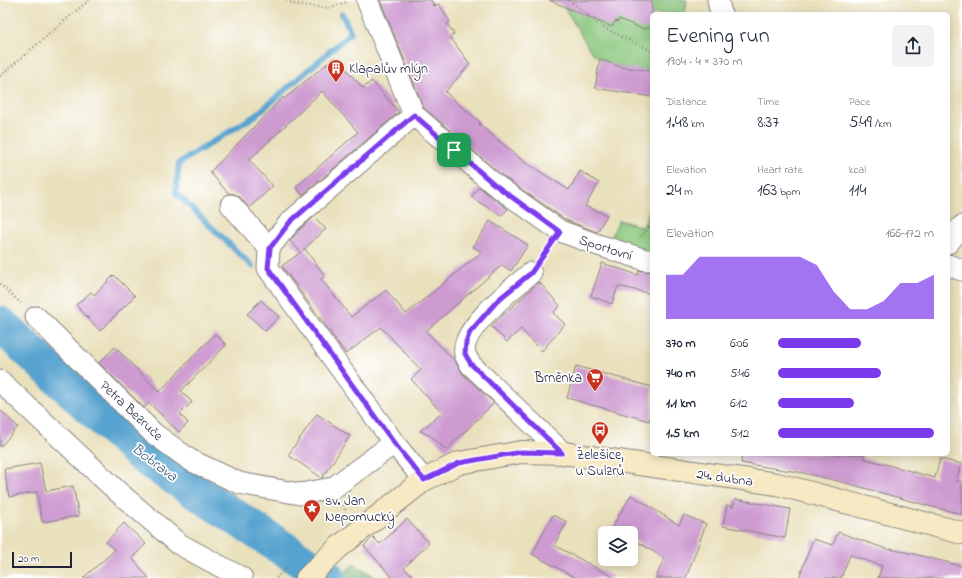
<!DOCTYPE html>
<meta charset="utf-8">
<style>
body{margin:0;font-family:"Indie Flower",sans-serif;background:#f2f2f3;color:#1f2937;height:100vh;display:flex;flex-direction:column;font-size:15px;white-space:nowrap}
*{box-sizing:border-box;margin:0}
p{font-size:13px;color:#747a83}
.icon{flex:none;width:22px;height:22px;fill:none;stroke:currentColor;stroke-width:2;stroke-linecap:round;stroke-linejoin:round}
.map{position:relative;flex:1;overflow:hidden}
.details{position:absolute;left:650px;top:12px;width:300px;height:444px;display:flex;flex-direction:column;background:#fff;border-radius:6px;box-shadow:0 2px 10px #0003}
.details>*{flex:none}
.controls{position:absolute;left:598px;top:526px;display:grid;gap:8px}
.controls a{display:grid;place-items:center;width:40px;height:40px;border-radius:6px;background:#fff;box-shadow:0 2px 10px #0003;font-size:20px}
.scale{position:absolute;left:12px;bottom:10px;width:60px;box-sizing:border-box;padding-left:4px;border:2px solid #22223b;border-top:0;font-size:11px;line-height:14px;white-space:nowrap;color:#22223b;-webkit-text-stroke:3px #fff;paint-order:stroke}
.pin{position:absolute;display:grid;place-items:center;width:34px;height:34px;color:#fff;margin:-17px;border-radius:8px;box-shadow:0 2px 6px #0006}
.round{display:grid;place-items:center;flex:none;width:42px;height:42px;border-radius:6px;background:#f2f2f3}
.summary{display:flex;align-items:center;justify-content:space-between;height:68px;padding:0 16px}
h1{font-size:22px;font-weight:600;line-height:30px}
.figures{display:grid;grid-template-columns:repeat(3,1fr);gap:6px;height:68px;padding:4px 16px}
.figures div{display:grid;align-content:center}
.figures b{font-size:17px;font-weight:600}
.figures small{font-size:11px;font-weight:400}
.figures p{font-size:11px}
.chart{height:112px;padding:8px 16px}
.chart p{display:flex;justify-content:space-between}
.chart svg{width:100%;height:72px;margin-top:4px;fill:#7c3aed;opacity:.7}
ul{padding:0 16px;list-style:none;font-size:13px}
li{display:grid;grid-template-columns:64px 48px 1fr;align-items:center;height:30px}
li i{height:10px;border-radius:5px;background:#7c3aed}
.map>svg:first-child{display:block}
.green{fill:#89c67b;stroke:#56745b}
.forest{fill:#6eab6b;stroke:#486653}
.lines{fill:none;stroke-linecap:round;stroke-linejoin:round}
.stream{stroke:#56a3cf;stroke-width:6}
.river{stroke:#56a3cf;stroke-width:36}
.building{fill:#ce9bd1}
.minor-casing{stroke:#86817c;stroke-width:23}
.secondary-casing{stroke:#86817c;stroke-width:24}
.path{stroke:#86817c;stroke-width:2.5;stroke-dasharray:1 3;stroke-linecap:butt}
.minor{stroke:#fff;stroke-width:21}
.secondary{stroke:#f6e9c3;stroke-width:22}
.route-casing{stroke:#fff;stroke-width:8}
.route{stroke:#7c3aed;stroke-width:5}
.labels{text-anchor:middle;stroke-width:3.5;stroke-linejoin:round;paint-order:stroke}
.poi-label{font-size:14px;fill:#22223b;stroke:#fff;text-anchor:start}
.street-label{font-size:14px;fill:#22223b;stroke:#fff}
.water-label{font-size:15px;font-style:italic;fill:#395c7e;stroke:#fff}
</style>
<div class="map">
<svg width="962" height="578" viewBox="0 0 962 578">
<rect width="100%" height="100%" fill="#fff"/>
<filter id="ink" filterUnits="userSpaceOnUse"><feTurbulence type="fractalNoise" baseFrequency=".025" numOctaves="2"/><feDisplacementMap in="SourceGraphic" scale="8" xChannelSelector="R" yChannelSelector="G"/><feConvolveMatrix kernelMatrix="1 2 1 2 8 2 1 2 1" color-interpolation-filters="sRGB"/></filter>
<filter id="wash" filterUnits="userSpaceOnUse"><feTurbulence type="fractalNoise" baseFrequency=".012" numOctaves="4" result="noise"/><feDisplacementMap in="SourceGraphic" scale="16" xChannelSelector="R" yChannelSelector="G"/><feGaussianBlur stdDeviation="0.9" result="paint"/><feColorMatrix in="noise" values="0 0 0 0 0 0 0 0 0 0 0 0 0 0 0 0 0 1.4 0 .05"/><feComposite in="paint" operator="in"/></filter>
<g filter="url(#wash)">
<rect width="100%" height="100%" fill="#e9e0bc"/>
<g class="green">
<path d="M560,0H687L685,14H652V71C632,70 604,67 590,50Z"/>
<path d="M652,204V256L608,243L619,220L643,227Z"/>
</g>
<path class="forest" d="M354,563L377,578H339Z"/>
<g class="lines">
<path class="stream" d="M252,266L176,193L179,163L256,115L351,33L342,14"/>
<path class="river" d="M0,324L145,458L328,578"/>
</g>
<g id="blocks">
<g class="building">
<path d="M380,0H431L434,6L439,4L450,22L447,24L454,34L450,37L470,64L445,92L480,122L479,124L523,161L569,190L580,171L599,183L585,206L607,215L597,232L566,220L501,175L424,108Z"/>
<path d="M549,0H652V27L643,29L619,19L618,22L615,21L612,27Z"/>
<path d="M335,57L363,88L372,81L399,112L303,195L296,187L358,132L322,91L249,160L273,186L249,208L240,197L234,194L228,193L210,172L283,97L284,99Z"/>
<path d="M600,59L621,67L652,71V97L595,88Z"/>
<path d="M479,187L508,209L501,216L471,197Z"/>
<path d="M314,217L326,229L303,250L305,249L325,276L321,279L351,317L386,290L406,314L482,252L473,247L490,221L528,245L511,271L502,265L426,331L455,361L463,374L494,403L446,450L431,436L420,431L442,413L411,379L421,370L381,327L346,354L282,266L301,252L290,241L299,230Z"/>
<path d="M602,263L638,275L639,270L652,272V294L618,286L612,304L591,296Z"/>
<path d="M114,275L135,296L100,331L76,305L91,292L94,295Z"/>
<path d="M539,282L560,306L553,313L565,324L542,351L521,329L507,342L491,326Z"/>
<path d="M261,300L279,317L265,331L247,314Z"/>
<path d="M215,334L226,345L181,391L192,402L180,414L188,423L179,432L149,403L144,408L99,363L115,347L159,392Z"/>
<path d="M576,366L652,387V412L649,421L567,398Z"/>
<path d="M0,410L18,427L0,447Z"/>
<path d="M317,414L350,436L322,478L288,455Z"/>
<path d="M742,454H864L863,458L935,478L940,459L961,464L956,481L962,482V514L929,506L846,483L804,473L741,463Z"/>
<path d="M40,463L46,491L73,486L79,516L42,522L37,492L9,497L4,469Z"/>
<path d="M631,495L679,525L684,515L706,524L686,578H656L664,558L631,538V533H609Z"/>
<path d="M735,499L790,509L785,538L723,526L727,505L733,507Z"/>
<path d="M553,515L567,522L554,545L615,578H576L532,554Z"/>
<path d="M407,519L429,543L404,568L415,578H393L364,546L373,537L380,544Z"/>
<path d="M124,523L146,544L132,558L149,578H83L115,550L106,542Z"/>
<path d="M838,532L889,550L890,549L914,554L962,566V578H878L882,566L850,555L841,578H799L813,539L833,545Z"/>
</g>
</g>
</g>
<g filter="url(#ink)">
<use href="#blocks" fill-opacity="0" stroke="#86817c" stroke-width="1"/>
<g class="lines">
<g class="minor-casing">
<g id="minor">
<path d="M367,0L414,115L494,184L560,231L598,245L646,260H652"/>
<path d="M718,0L721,14"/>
<path d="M414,115L290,222L269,248L268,268L394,443L424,480"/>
<path d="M231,205L269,248"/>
<path d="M948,243L962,226"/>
<path d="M948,265L962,270"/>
<path d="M531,273C514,287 459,330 465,354C466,357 469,362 471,365L563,453"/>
<path d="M36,317L153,433L190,460L239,483L300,494L333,488L394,443"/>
<path d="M0,381L117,491L179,544L242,578"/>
</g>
</g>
<g class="secondary-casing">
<path id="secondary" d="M307,578L339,547L424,480L459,463L521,452L563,453L777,484L962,533"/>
</g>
<g class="path">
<path d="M287,0L293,4L328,8L347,2"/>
<path d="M569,0L604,28L652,51"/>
<path d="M0,76L89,0"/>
<path d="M640,236L645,233L652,223"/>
<path d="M542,257L549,248"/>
<path d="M0,284L21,303"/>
<path d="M344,505L346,515"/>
<path d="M276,578L287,568"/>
</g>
<use href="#minor" class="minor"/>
<use href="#secondary" class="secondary"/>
</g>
</g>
<g class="lines" filter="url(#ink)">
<g class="route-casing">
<path id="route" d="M414,115L494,184L560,232L531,273L498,300L470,332L466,342L465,354L471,364L562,453L521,452L459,463L424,480L394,443L268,268L270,248L290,222Z"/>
</g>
<use href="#route" class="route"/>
</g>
<defs>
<g id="building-pin" transform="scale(0.9)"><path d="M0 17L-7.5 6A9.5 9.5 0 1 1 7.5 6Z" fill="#c8321e" stroke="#fff"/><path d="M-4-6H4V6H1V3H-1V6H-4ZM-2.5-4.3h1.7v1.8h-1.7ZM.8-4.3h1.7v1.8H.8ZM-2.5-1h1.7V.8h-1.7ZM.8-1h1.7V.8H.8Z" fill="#fff"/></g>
<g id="supermarket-pin" transform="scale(0.9)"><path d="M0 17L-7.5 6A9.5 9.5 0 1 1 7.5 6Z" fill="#c8321e" stroke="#fff"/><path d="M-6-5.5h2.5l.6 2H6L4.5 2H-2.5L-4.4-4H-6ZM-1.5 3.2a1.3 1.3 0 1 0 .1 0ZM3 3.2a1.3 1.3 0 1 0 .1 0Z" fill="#fff"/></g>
<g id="bus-pin" transform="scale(0.9)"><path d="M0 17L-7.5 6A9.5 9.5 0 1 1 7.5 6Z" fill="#c8321e" stroke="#fff"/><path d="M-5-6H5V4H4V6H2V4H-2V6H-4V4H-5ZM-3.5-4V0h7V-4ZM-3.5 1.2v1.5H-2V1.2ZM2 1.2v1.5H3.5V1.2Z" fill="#fff"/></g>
<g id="sight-pin" transform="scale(0.9)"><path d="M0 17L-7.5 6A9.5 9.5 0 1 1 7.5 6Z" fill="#c8321e" stroke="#fff"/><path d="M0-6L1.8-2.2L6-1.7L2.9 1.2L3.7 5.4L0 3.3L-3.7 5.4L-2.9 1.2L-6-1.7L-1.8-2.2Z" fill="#fff"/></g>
</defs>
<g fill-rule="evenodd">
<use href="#building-pin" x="336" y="68"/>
<use href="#supermarket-pin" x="595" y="377"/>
<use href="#bus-pin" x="600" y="430"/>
<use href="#sight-pin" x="312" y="508"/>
</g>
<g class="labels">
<g class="poi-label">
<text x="349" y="73">Klapalův mlýn</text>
<text x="582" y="382" text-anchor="end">Brněnka</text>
<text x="600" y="459" text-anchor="middle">Želešice,<tspan x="600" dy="16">u Sulzrů</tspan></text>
<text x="325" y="505">sv. Jan<tspan x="325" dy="16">Nepomucký</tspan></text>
</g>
<g class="street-label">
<text transform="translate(606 247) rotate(18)" y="5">Sportovní</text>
<text transform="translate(132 410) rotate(43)" y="5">Petra Bezruče</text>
<text transform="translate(725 477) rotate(8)" y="5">24. dubna</text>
</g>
<g class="water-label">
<text transform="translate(155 462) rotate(37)" y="5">Bobrava</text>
</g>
</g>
</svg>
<div class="controls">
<a><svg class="icon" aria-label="layers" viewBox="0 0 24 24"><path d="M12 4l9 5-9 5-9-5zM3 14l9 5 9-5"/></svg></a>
</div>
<div class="scale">20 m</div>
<div class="pin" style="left:454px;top:150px;background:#1e9e55"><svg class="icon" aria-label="arrive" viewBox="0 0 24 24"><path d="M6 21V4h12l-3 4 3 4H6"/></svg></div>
<section class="details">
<div class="summary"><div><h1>Evening run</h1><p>19:04 · 4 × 370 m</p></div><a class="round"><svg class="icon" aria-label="share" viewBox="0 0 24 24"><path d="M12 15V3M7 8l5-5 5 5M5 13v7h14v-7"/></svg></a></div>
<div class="figures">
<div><p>Distance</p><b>1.48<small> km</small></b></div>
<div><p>Time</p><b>8:37</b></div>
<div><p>Pace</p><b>5:49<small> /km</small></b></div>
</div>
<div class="figures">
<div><p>Elevation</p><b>24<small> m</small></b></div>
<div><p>Heart rate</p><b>163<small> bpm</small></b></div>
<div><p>kcal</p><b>114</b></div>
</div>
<div class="chart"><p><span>Elevation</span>166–172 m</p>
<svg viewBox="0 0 160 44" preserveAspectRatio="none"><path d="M0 44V17L10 17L20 6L30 6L40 6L50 6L60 6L70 6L80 6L90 11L100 27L110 38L120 38L130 33L140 22L150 22L160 17V44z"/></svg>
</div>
<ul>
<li><b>370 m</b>6:06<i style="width:53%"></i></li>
<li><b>740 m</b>5:46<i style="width:66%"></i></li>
<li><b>1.1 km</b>6:12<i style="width:49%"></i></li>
<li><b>1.5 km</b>5:12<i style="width:100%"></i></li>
</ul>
</section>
</div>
